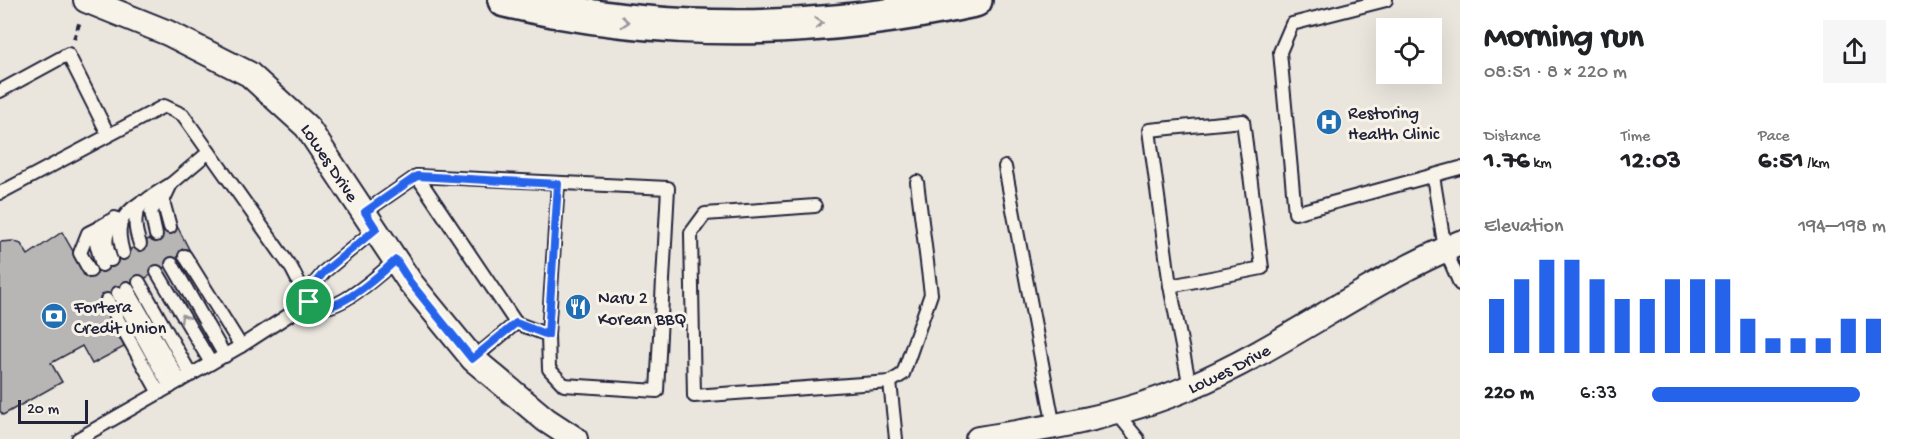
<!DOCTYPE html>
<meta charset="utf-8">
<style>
body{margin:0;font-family:"Gochi Hand",sans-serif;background:#f6f6f6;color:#202124;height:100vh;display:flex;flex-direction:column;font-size:22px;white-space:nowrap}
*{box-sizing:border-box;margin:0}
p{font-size:20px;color:#757577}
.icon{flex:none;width:33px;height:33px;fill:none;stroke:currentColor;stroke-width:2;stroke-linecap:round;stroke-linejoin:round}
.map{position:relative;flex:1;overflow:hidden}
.details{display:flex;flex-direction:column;background:#fff;width:450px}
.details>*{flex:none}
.tools{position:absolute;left:1376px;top:18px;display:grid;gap:12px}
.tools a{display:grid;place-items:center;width:66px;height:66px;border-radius:0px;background:#fff;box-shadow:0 6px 24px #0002;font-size:30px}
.scale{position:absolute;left:18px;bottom:15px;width:70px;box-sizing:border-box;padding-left:6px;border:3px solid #22223b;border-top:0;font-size:16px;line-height:21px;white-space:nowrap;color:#22223b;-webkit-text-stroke:4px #f7f3e8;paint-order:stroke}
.pin{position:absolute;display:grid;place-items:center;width:51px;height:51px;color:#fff;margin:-26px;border:3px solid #fff;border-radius:50%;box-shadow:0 2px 6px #0007}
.round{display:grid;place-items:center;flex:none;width:63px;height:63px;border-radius:0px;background:#f6f6f6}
.headline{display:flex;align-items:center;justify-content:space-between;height:102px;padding:0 24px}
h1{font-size:33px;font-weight:800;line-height:45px}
.metrics{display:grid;grid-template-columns:repeat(3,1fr);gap:9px;height:102px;padding:6px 24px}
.metrics div{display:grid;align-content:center}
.metrics b{font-size:26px;font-weight:800}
.metrics small{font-size:16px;font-weight:400}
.metrics p{font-size:16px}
.chart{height:168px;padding:12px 24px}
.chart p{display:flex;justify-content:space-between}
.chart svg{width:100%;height:108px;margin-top:6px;stroke:#2563eb;stroke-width:6}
ul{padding:0 24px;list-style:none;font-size:20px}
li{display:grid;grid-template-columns:96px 72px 1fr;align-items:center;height:45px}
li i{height:15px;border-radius:8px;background:#2563eb}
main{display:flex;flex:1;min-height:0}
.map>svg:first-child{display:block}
.building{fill:#b8b6b5;stroke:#22223b;stroke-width:1.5}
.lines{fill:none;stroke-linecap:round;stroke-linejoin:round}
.lane-casing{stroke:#22223b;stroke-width:16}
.street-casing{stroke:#22223b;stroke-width:28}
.highway-casing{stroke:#22223b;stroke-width:38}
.path{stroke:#22223b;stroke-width:4;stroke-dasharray:6 4.5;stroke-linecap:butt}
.lane{stroke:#f7f3e8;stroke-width:12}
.street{stroke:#f7f3e8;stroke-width:24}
.highway{stroke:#f7f3e8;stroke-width:33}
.oneway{stroke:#97959a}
.route-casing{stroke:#fff;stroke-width:12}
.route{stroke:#2563eb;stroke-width:8}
.labels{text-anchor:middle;stroke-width:6;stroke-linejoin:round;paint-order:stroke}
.poi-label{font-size:18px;fill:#22223b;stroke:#f7f3e8;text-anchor:start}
.street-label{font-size:18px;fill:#22223b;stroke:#f7f3e8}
</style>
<main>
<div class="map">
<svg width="1460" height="439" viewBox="0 0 1460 439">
<rect width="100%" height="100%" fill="#eae6de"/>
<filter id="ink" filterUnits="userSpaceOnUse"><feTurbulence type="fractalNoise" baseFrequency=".0167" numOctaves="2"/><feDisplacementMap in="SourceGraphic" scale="12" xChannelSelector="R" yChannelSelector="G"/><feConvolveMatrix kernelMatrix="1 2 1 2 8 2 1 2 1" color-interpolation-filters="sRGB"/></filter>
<g filter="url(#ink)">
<path class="building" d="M176,224L191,253L102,302L124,347L92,364L82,346L51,363L62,382L3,415L0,411V242L13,241L21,244L28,255L62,232L86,274Z"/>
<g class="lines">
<g class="lane-casing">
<g id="lane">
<path d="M1386,0L1292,24L1280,52L1295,213L1460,168"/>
<path d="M0,91L68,54L108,134"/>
<path d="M1005,167L1054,427"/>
<path d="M417,176L668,188L657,391L564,385L549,369L548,335L516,323"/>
<path d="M1433,176L1445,249L1460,284"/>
<path d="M0,193L164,106L183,115L292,269L309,302C312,304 319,307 323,307C343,308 381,273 396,260"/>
<path d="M815,206L705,214L691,233L694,396L890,382L896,439"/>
<path d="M365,212L417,176L516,323L473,359"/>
<path d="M170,227L163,201L171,184L209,152"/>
<path d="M156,235L151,212L163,192"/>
<path d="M140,244C127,208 142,202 171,184"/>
<path d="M123,253C116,227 118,217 141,202"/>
<path d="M185,256L241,346"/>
<path d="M111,260C105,244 104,237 113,222"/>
<path d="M172,264L225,356"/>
<path d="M102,265L95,239L98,228L115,218"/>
<path d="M90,271L80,253L88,233L98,228"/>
<path d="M157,272L211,363"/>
<path d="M139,282L191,375"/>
<path d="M1170,286L1262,268L1243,121L1149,130L1170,286L1190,387"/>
<path d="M127,288L180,381"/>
<path d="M118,293L170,387"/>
<path d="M107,300L159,393"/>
<path d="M548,335L558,184"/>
<path d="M890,382L903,374L931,294L917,182"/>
<path d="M1116,412L1138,439"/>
<path d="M78,439L241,346L309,302L314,284L325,271L376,229"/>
</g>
</g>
<g class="street-casing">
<g id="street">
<path id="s1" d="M86,0L168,33L249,74L307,127L410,282L473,359L546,420L575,439"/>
<path id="s2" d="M978,439C1050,428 1123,416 1190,387C1284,347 1366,282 1460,243"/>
</g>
</g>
<g class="highway-casing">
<path id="highway" d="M505,0C660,37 820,34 975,0"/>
</g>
<path class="path" d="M74,39L80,21"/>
<use href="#lane" class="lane"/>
<use href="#street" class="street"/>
<use href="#highway" class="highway"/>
</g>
<defs><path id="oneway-chevron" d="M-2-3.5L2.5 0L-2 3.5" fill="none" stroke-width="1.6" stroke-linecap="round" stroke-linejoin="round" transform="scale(1.5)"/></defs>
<g class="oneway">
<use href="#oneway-chevron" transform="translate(625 22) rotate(5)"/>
<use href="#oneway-chevron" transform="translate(819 23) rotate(-4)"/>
<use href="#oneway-chevron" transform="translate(184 318) rotate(-121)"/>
</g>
</g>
<g class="lines" filter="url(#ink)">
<g class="route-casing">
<path id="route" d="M417,176L558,184L548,335L516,323L472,359L410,282L396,260C382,273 342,309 322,307C318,307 312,304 309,302L314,284L325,271L376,229L365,212Z"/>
</g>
<use href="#route" class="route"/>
</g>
<defs>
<g id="hospital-disc" transform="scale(1.35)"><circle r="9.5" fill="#1f6fb2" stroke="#f7f3e8"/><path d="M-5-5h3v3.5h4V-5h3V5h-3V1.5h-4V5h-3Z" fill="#fff"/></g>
<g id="restaurant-disc" transform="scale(1.35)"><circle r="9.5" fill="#1f6fb2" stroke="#f7f3e8"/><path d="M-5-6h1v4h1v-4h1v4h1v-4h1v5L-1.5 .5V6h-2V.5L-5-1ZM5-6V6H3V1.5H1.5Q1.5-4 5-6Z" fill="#fff"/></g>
<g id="bank-disc" transform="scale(1.35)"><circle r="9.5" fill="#1f6fb2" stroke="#f7f3e8"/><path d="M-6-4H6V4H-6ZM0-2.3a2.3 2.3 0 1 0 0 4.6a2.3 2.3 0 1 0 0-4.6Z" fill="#fff"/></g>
</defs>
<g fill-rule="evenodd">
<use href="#hospital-disc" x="1329" y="122"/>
<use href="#restaurant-disc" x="578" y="307"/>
<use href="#bank-disc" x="54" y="316"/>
</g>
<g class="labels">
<g class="poi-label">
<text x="1348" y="118">Restoring<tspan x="1348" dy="21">Health Clinic</tspan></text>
<text x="598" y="303">Naru 2<tspan x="598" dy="21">Korean BBQ</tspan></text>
<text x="74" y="312">Fortera<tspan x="74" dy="21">Credit Union</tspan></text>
</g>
<g class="street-label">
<text dy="6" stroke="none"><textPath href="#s1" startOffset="300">Lowes Drive</textPath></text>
<text dy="6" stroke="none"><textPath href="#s2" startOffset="262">Lowes Drive</textPath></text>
</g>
</g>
</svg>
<div class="tools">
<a><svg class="icon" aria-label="locate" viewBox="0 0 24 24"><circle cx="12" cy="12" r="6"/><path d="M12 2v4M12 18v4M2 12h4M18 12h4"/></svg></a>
</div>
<div class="scale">20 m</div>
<div class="pin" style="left:309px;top:302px;background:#1e9e55"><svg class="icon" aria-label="arrive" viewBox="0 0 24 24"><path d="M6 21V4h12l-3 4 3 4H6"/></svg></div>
</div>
<section class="details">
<div class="headline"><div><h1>Morning run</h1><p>08:51 · 8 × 220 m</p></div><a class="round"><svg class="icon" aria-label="share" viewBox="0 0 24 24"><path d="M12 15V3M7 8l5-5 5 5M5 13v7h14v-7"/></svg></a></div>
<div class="metrics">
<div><p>Distance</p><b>1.76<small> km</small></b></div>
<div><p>Time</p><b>12:03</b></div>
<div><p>Pace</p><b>6:51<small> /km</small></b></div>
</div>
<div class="chart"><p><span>Elevation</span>194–198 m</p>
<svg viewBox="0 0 160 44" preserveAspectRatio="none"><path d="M5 44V22M15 44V14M25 44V6M35 44V6M45 44V14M55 44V22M65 44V22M75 44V14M85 44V14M95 44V14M105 44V30M115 44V38M125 44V38M135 44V38M145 44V30M155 44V30"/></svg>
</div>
<ul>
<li><b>220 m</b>6:33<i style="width:89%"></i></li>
</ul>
</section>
</main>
